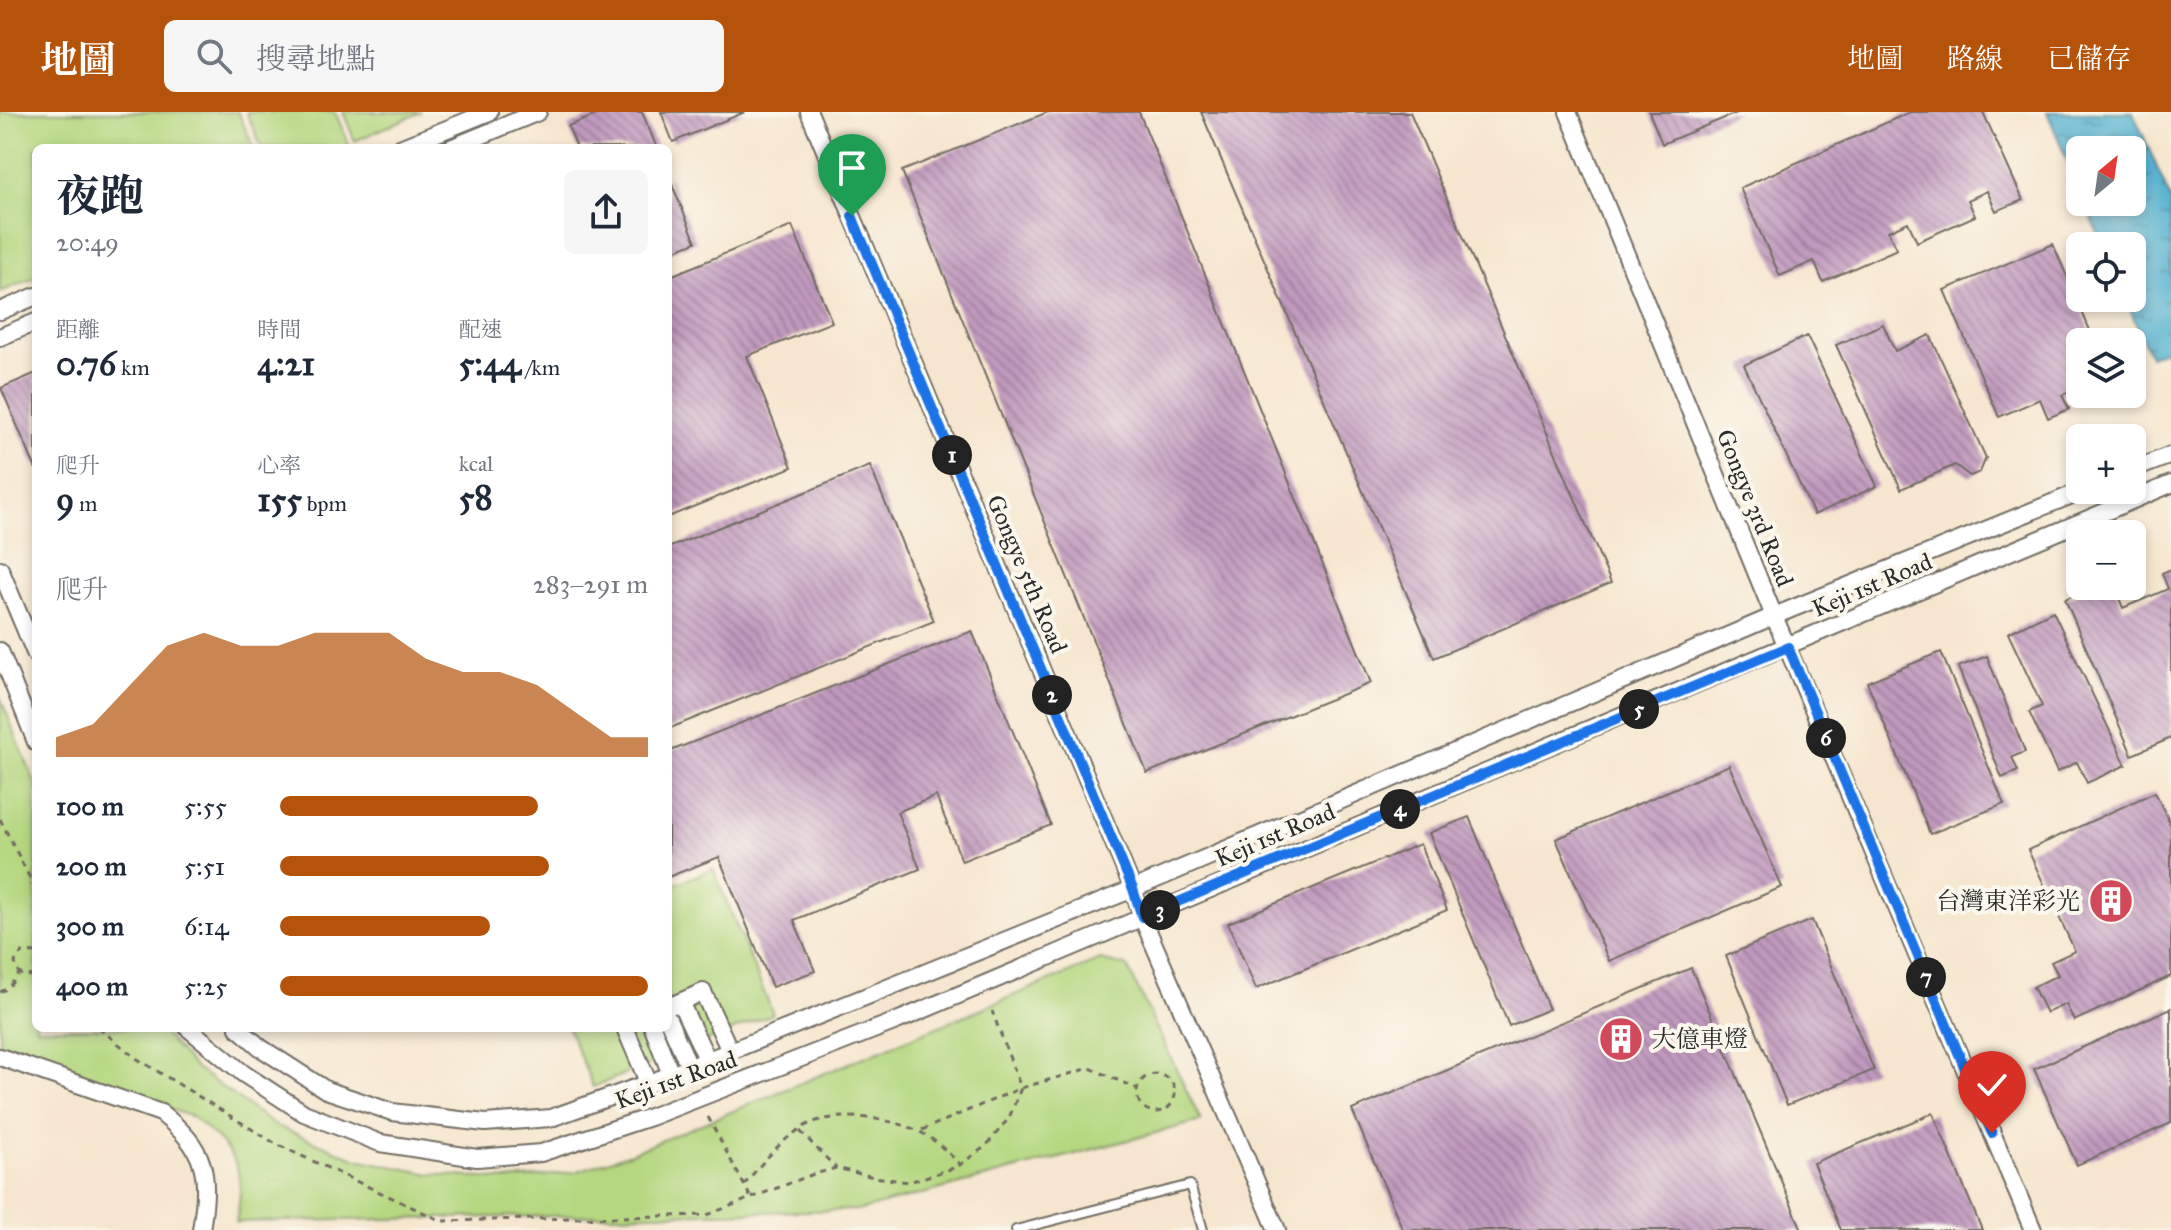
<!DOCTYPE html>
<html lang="zh-TW">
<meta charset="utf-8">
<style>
body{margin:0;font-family:"IM FELL Great Primer","Noto Serif TC",serif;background:#f6f6f7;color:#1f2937;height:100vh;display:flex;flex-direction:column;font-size:30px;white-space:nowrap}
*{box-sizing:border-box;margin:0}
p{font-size:26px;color:#747a83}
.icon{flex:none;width:44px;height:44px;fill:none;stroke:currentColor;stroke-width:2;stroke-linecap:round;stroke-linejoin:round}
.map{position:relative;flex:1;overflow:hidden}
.details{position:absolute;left:32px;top:32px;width:640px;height:888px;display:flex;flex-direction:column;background:#fff;border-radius:12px;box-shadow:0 4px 12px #0003}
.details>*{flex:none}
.needle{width:52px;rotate:29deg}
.buttons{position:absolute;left:2066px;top:24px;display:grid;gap:16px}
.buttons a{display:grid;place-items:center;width:80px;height:80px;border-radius:12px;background:#fff;box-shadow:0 4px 12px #0003;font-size:40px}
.pin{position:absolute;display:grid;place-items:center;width:68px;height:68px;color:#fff;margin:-82px -34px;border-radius:50% 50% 50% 0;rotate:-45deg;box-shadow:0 0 8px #0007}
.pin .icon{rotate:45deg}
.km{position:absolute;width:40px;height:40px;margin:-20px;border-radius:50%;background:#222;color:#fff;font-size:22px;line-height:40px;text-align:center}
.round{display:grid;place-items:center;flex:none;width:84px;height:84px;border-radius:12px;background:#f6f6f7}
.overview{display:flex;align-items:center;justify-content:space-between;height:136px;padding:0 24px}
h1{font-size:44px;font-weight:700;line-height:60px}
.figures{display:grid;grid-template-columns:repeat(3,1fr);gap:12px;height:136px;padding:8px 24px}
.figures div{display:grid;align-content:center}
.figures b{font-size:34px;font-weight:700}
.figures small{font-size:22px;font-weight:400}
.figures p{font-size:22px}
.chart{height:224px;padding:16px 24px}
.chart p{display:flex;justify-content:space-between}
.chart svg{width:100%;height:144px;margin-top:8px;fill:#b45309;opacity:.7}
ul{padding:0 24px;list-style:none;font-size:26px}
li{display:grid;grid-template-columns:128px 96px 1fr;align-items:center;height:60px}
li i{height:20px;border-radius:10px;background:#b45309}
header{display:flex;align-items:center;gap:48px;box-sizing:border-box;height:112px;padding:0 40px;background:#b45309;color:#fff}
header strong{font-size:38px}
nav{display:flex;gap:44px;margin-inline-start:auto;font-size:28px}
.search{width:560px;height:72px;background:#f6f6f7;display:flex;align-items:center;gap:20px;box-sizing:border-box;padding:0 28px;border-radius:12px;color:#747a83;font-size:30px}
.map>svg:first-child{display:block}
.green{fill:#b4d77f;stroke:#708155;stroke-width:2}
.water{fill:url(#water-ripples);stroke:#3e6d7d;stroke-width:2}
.building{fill:url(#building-back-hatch)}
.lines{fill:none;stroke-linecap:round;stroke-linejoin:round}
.lane-casing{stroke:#726c64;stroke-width:12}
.street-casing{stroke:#726c64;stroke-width:20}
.path{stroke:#726c64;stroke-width:3;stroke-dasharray:6 6;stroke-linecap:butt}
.lane{stroke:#fff;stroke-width:8}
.street{stroke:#fff;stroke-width:16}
.route-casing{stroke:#fff;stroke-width:16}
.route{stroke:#1a73e8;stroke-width:10}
.labels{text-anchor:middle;stroke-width:8;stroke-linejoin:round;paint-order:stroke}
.street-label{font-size:24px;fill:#2b2b2b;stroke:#fbf7ec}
.poi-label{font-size:24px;fill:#2b2b2b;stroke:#fbf7ec;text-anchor:end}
</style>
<header>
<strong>地圖</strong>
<div class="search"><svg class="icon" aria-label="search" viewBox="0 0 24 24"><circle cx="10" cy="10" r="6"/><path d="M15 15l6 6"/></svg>搜尋地點</div>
<nav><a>地圖</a><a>路線</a><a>已儲存</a></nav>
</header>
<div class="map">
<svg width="2171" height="1118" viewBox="0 0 2171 1118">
<defs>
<pattern id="water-ripples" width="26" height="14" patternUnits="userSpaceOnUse" patternTransform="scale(2)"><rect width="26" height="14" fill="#51afcf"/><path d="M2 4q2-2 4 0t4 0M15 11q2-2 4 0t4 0" fill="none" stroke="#438fa8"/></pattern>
<pattern id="building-back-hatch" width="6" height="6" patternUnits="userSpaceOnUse" patternTransform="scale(2)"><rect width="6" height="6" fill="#c099be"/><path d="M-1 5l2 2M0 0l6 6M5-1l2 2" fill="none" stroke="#9c7d9b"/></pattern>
</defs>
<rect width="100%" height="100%" fill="#fbf7ec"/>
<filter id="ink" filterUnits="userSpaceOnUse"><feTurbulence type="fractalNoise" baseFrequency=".0125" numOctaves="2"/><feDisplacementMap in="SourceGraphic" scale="16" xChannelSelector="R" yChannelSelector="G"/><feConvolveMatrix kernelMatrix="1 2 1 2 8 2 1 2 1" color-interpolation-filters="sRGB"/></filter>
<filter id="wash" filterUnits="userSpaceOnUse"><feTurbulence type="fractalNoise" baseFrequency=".006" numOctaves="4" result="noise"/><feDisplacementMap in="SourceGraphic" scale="32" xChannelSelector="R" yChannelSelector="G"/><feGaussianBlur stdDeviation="1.8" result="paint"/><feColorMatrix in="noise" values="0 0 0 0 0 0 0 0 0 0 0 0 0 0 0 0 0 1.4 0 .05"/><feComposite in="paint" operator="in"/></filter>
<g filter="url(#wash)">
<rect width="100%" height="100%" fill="#f6e6cf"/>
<g class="green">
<path d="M0,0H238L254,36H36V165L0,180Z"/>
<path d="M246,0H335L349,33L342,36H262Z"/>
<path d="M343,0H421L355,29Z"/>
<path d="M0,585L36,673V916H158L194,955L274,1013L357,1047L430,1062L508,1068L575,1060L631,1041L1100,848L1127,854L1201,1009L861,1098L236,1110C238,1098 241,1084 240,1071C239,1042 212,1021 192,1005L0,935Z"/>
<path d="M713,757L773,902L593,975L568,916H668V775Z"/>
</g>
<path class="water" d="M2047,0H2133L2171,88V236L2150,244L2125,186H2132V134H2103L2085,90H2132V38H2080V79Z"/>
<g id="blocks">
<g class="building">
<path d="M604,0H642L657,36H577L568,14Z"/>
<path d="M661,0H745L673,30Z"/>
<path d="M1048,0H1139L1371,571L1147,661L902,59Z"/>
<path d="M1201,0H1410L1611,471L1434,546Z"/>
<path d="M1649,0H1739L1662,32Z"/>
<path d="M1910,0H1983L2023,88L1996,99L1987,79L1968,88L1975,104L1917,130L1908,110L1888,119L1897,137L1823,170L1814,149L1780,164L1740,76Z"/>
<path d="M668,63L696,130L668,141Z"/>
<path d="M792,114L832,210L747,244L792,355L668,405V165Z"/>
<path d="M2053,132L2095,230H2080V275L2062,283L2069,297L2048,306L2040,287L1999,305L1944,178Z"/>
<path d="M1883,212L1895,239L1930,223L1986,346L1980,360L1970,364L1955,353L1901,377L1836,233Z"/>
<path d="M1807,224L1877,374L1814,403L1744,253Z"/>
<path d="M36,261V357L1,276Z"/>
<path d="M870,354L934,509L668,617V436Z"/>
<path d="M2171,457V626L2132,643L2065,487L2095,474H2114L2123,496L2168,477L2162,461Z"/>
<path d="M2053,499L2126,653L2087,671L2077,650L2057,660L2029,600L2042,594L2008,521Z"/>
<path d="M972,519L1051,713L962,749L936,684L897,700L920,757L794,808L815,859L772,875L719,745L668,765V640Z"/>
<path d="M1941,540L2004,692L1930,722L1867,570Z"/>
<path d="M1987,544L2025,640L2012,645L2018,659L2002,666L1958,555Z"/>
<path d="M1729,653L1782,775L1609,849L1556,727Z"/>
<path d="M2155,680L2171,714V864L2074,909L2066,892L2046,901L2033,875L2058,863L2051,850L2075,839L2028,738Z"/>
<path d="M1469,705L1549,897L1509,914L1429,721Z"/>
<path d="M1420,732L1447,798L1256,877L1228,811Z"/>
<path d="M1812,808L1874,958L1787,993L1726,844Z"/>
<path d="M1691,856L1802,1118H1403L1352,998Z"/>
<path d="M2171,896V1011L2077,1053L2034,957Z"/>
<path d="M1933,1001L1982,1118H1841L1813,1051Z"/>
</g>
</g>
</g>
<g filter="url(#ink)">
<use href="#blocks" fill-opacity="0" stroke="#726c64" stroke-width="2"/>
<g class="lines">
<g class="lane-casing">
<path id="lane" d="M1016,1118L1190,1073L1203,1118"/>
</g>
<g class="street-casing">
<g id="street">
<path d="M809,0L1133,777L1142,805L1277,1118"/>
<path d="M1568,0L1774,504L2033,1118"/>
<path d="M400,36L489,0"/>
<path d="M451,36L538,0"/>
<path d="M0,199L36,184"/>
<path d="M0,225L36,210"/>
<path d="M2132,358L2171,343"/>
<path d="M0,457L36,543"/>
<path d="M0,539L36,630"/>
<path d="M680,890L708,949"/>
<path d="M668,895L703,880L730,939"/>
<path d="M668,907L685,945"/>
<path d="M188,916L244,962L304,1001L380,1031L477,1046L541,1041L650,1005L899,908L2171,372"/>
<path d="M238,916L261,936L326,978L392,1000L485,1011L551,1006L671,963L1133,777L1774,504L2084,378"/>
<path d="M625,916L649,972"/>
<path d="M653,916L671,963"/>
<path d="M0,945L161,1001C207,1038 210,1061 201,1118"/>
</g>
</g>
<g class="path">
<path d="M0,707L36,778"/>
<path d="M36,841L22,840L15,850L17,859L23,864L36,863"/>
<path d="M0,880L8,876L19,862"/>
<path d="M99,916L136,946L276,1032L442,1109L707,1103L811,1063L836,1056L874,1065L909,1070L957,1055L986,1034L1009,1006L1021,976L992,899"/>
<circle cx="1156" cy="981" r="19"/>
<path d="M708,1005L751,1086"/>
<path d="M922,1018L1021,976L1090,956L1138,977"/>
<path d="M800,1019L836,1056"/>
<path d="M744,1073C762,1051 782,1026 807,1013C835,998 895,1006 922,1021C937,1029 948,1041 960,1052"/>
</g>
<use href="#lane" class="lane"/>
<use href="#street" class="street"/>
</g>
</g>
<g class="lines" filter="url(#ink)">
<g class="route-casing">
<path id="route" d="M852,104L1133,777L1142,805L1788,535L1992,1021"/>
</g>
<use href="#route" class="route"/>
</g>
<defs>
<g id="building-disc" transform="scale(2.3)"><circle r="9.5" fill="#d1495b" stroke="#fbf7ec"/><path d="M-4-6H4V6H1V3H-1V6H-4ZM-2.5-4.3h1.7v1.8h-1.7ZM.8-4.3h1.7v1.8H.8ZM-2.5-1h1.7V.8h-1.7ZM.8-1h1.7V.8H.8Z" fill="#fff"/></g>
</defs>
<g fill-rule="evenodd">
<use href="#building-disc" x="2111" y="789"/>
<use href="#building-disc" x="1621" y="927"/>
</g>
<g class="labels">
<g class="street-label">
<text transform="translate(1755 396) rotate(68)" y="8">Gongye 3rd Road</text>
<text transform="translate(1027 462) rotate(67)" y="8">Gongye 5th Road</text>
<text transform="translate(1872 473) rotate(-23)" y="8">Keji 1st Road</text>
<text transform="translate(1275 723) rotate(-23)" y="8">Keji 1st Road</text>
<text transform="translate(676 968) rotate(-20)" y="8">Keji 1st Road</text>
</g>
<g class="poi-label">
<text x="2080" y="797">台灣東洋彩光</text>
<text x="1652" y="935" text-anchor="start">大億車燈</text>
</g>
</g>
</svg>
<div class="buttons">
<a><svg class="needle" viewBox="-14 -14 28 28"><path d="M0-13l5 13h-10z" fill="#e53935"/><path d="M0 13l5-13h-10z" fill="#747a83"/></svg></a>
<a><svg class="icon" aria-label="locate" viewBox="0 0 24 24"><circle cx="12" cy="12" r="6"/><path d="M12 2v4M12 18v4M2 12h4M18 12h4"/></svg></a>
<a><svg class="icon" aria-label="layers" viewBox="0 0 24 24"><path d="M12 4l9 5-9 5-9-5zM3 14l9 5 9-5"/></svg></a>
<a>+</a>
<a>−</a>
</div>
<div class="pin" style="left:852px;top:104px;background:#1e9e55"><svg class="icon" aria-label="arrive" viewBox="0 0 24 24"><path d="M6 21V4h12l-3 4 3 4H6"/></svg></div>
<div class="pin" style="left:1992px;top:1021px;background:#d93025"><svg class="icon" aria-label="check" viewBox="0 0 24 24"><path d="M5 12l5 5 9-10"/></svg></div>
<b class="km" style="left:952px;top:343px">1</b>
<b class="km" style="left:1052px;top:583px">2</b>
<b class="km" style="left:1160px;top:798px">3</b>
<b class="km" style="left:1400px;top:697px">4</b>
<b class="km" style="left:1639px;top:597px">5</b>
<b class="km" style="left:1826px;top:626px">6</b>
<b class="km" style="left:1926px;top:865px">7</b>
<section class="details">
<div class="overview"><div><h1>夜跑</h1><p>20:49</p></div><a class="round"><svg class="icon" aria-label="share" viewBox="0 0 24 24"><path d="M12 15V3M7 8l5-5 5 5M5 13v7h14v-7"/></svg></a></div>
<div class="figures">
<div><p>距離</p><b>0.76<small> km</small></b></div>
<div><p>時間</p><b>4:21</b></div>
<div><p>配速</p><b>5:44<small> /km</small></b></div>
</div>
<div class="figures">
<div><p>爬升</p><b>9<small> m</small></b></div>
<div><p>心率</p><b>155<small> bpm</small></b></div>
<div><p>kcal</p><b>58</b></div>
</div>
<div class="chart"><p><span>爬升</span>283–291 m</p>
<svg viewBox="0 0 160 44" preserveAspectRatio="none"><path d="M0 44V38L10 34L20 22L30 10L40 6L50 10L60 10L70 6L80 6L90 6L100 14L110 18L120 18L130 22L140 30L150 38L160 38V44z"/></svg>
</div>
<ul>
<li><b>100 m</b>5:55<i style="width:70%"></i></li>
<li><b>200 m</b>5:51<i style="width:73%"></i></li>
<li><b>300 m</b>6:14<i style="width:57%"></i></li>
<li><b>400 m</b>5:25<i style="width:100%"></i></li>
</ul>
</section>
</div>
